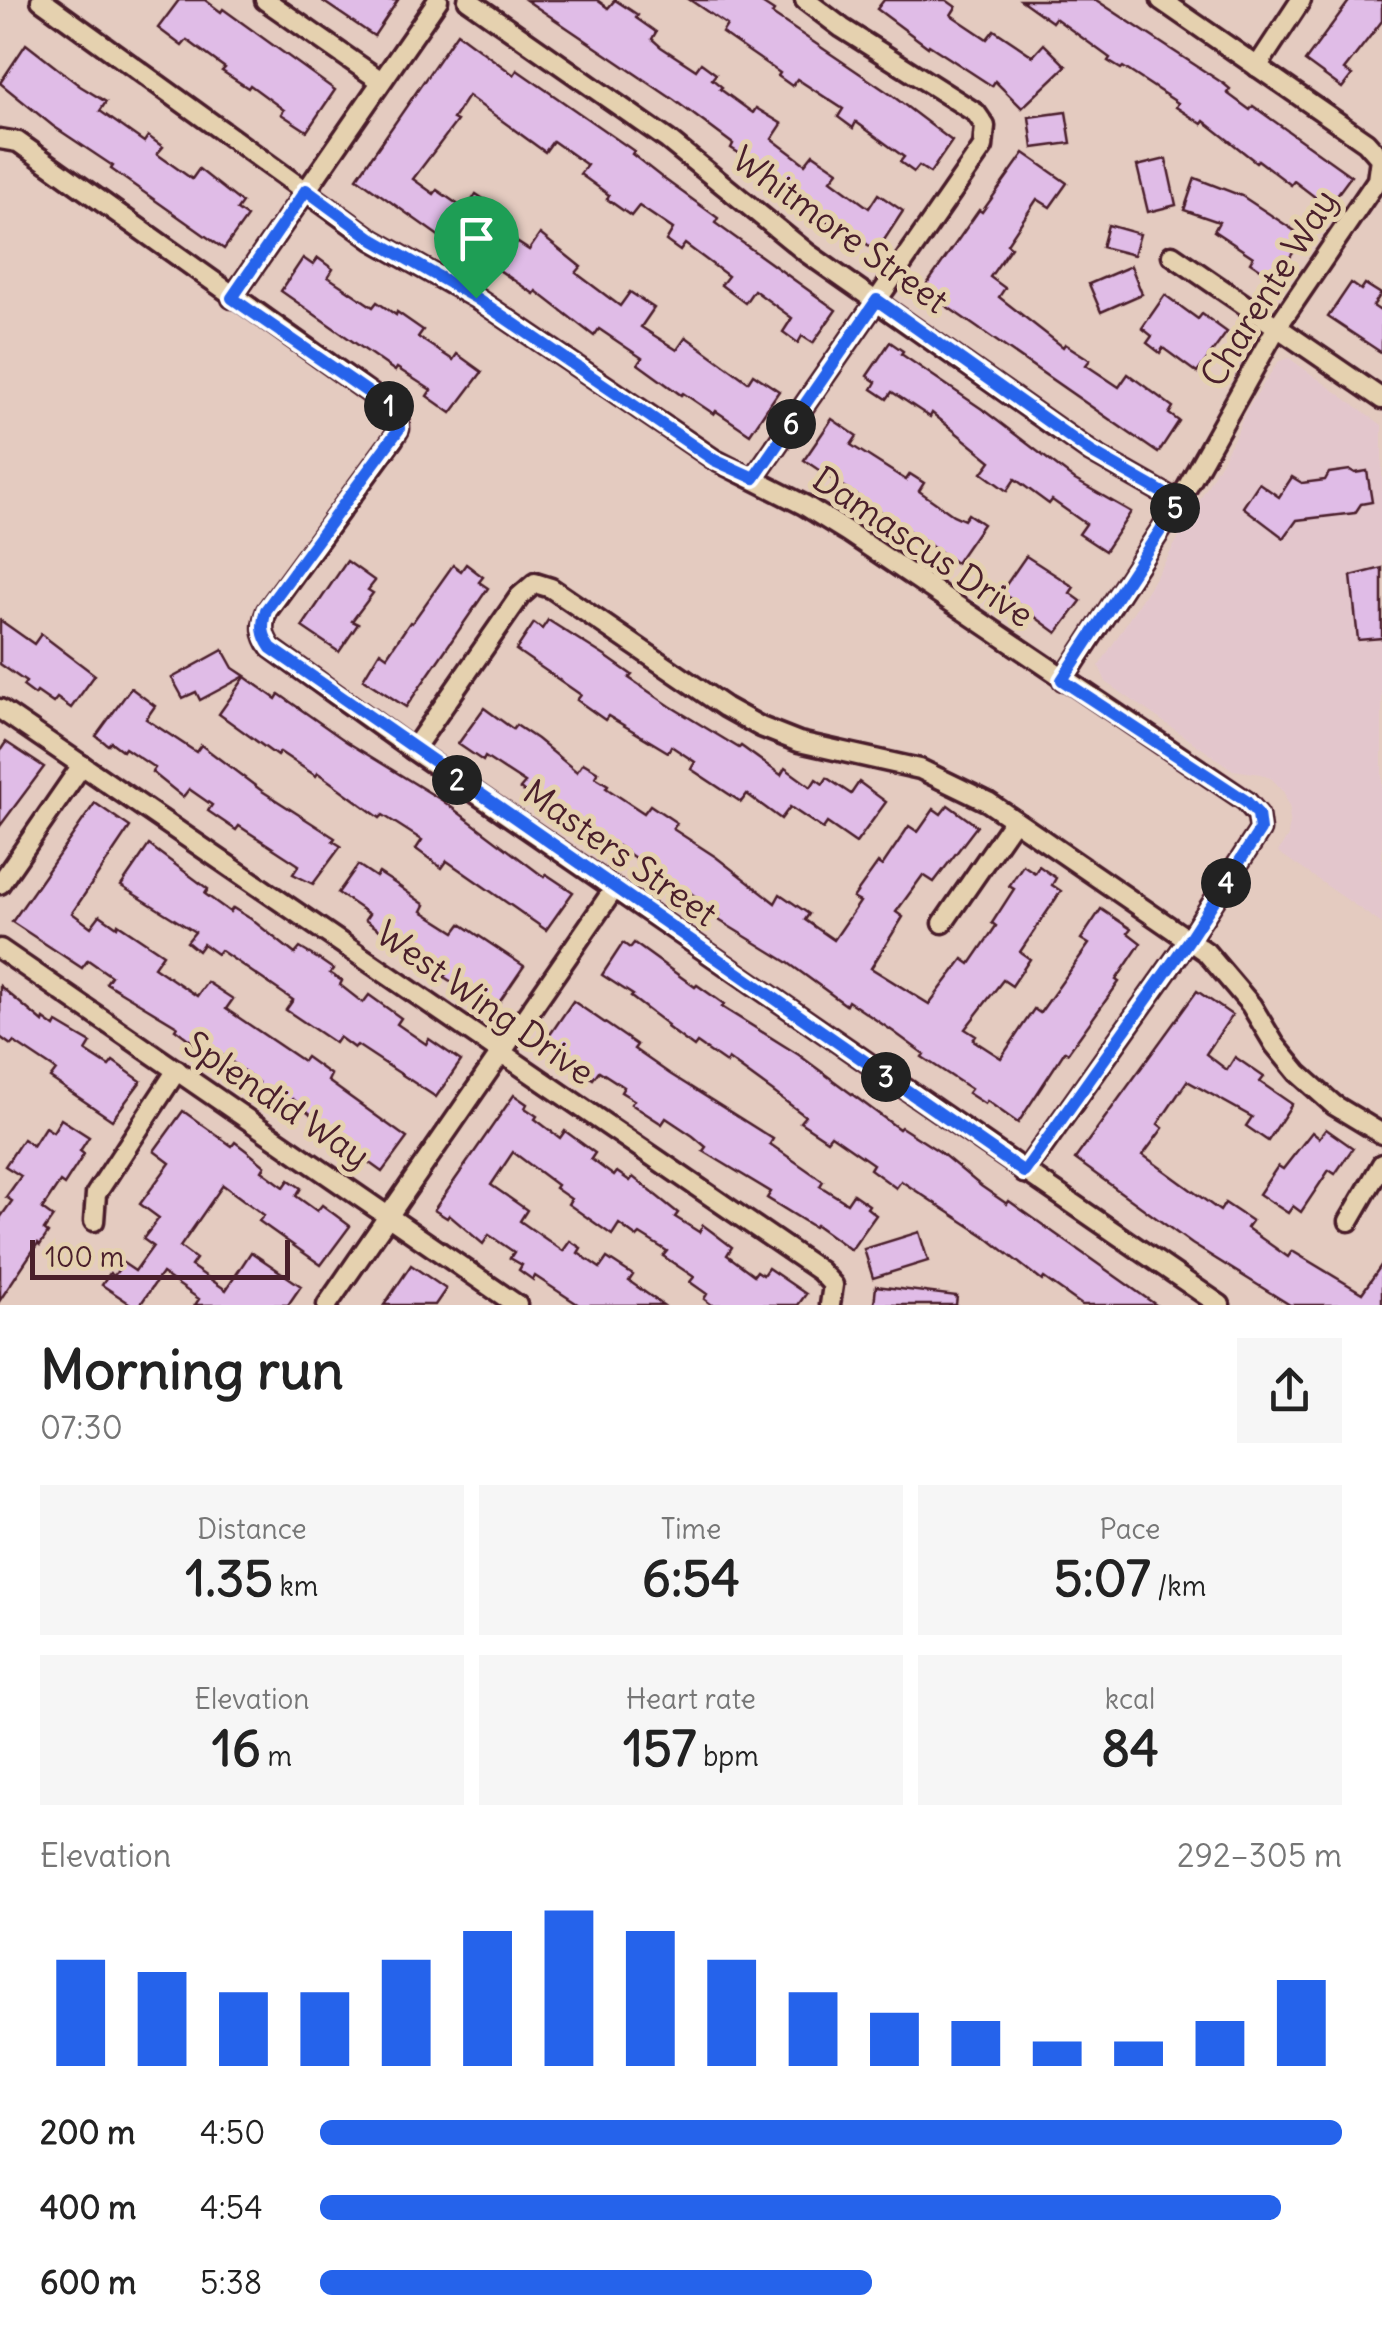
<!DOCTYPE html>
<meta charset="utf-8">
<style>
body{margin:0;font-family:Delius,sans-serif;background:#f6f6f6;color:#222;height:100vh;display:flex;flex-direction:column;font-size:38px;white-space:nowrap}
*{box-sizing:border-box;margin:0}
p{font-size:32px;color:#767676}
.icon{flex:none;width:55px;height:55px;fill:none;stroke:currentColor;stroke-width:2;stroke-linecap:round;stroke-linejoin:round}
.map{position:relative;height:1305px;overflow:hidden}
.details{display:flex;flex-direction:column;background:#fff;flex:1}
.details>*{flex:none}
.scale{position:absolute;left:30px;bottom:25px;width:260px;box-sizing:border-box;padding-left:10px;border:5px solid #4a1f2b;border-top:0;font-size:28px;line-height:35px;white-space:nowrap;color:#4a1f2b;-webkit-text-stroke:8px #e5d1af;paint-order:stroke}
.pin{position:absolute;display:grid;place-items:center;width:85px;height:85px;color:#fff;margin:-102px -42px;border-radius:50% 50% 50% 0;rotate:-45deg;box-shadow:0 0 10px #0007}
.pin .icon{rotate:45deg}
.km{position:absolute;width:50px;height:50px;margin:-25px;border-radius:50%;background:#222;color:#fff;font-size:28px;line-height:50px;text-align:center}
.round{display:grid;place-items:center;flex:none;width:105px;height:105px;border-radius:0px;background:#f6f6f6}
.summary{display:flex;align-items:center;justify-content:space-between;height:170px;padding:0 40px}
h1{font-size:55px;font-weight:700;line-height:75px}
.metrics{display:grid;grid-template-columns:repeat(3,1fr);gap:15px;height:170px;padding:10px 40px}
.metrics div{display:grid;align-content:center;border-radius:0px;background:#f6f6f6;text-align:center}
.metrics b{font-size:50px;font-weight:700}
.metrics small{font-size:28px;font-weight:400}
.metrics p{font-size:28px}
.chart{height:280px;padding:20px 40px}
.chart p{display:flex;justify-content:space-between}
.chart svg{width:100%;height:180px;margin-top:10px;stroke:#2563eb;stroke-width:6}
ul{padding:0 40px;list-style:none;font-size:32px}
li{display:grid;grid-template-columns:160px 120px 1fr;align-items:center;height:75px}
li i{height:25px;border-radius:12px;background:#2563eb}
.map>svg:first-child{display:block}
.built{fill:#e3c6cc}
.building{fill:#e0bce7;stroke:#4a1f2b;stroke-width:2.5}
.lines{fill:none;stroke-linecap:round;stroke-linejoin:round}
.minor-casing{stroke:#4a1f2b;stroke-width:25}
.minor{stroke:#e5d1af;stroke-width:18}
.route-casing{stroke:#fff;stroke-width:20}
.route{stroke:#2563eb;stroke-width:12}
.labels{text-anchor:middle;stroke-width:10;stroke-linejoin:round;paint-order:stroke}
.street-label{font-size:35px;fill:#4a1f2b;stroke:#e5d1af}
</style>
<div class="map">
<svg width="1382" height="1305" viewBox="0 0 1382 1305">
<rect width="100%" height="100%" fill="#e4cbc0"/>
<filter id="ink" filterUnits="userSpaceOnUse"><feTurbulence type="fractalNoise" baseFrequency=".01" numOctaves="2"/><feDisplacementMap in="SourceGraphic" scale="20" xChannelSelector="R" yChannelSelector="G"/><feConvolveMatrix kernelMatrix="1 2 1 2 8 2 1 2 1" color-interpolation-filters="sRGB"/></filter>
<g filter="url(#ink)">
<path class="built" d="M1289,358L1382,425V924L1278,852L1288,836L1290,809L1284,792L1272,779L1261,774L1233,770L1106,682L1099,666L1165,562L1237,433L1245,412L1274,368L1279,361Z"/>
<g class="building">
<path d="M179,0H205L221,12L223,9L335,90L307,131L281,114L284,110L250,85L248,88L222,71L225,68L187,40L182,46L158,28Z"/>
<path d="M321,0H398L374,36Z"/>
<path d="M526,0H597L608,8L615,0L638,15L636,18L656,32L652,39L661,47L696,70L701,63L716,74L712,79L722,87L720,89L753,113L756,108L782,124L772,139L805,164L813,154L838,171L831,180L869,208L878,194L903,211L877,251L843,228L841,231L785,193L787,190L761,170L762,168L731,148L733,144L674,100Z"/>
<path d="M690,0H757L774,11L772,14L890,94L952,141L930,173L919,166L914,172L900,162L904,157L856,122L853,128L838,117L843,109L797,79L792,86L778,76L780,73L722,33L727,25Z"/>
<path d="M884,0H946L956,7L951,15L987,39L994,30L1033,56L1044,44L1066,66L1022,108L995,81L992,86L929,45L928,47L877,9Z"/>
<path d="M1021,0H1096L1224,84L1230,89L1227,93L1250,110L1253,106L1351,176L1328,207L1294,181L1291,185L1258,160L1256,162L1204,121L1202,124L1176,107L1178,103L1123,67L1121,69L1108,61L1110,58L1055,18L1052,22Z"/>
<path d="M1350,0H1382V21L1344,70L1352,75L1342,88L1305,61Z"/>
<path d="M457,33L514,75L517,70L634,151L632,154L660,176L718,218L715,223L836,310L813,343L802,336L798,343L783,332L792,318L754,290L745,303L721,285L728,276L685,244L680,251L666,241L673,229L639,206L631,216L607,199L609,195L580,174L587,165L553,141L545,152L468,96L453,119L457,121L413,179L434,194L437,190L466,210L476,194L502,211L492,226L529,250L540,234L581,267L576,273L620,306L630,292L654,308L641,327L677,350L686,337L748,382L753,374L779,391L750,434L716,411L714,414L683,393L681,395L638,364L642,358L599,329L594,336L536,291L534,294L474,253L472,256L440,237L357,178Z"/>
<path d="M26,44L80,86L106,102L100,111L144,142L148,136L163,147L157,154L192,179L199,169L242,203L237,210L247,217L224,249L111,169L113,166L53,126L0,83Z"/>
<path d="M1066,112L1071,143L1033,148L1029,117Z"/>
<path d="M1024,153L1067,183L1050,207L1037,199L1007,244L1011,247L990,277L1005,288L999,297L1063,347L1065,344L1090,360L1086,365L1119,387L1128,374L1173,407L1169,414L1179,421L1158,453L923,290L979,210L982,212Z"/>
<path d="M1166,159L1176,205L1148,212L1137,166Z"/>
<path d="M1195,178L1242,196L1304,237L1275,279L1250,262L1253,257L1214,231L1219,222L1184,210Z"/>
<path d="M1108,225L1140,234L1134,255L1102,247Z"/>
<path d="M303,258L313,265L318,258L333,269L328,277L373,307L377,302L396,315L397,312L423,330L418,337L453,360L457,354L482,372L451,413L427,396L431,390L397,368L395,371L281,291Z"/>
<path d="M1131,266L1142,294L1101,312L1089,284Z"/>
<path d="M1351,283L1361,290L1365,284L1381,294L1373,306L1382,312V353L1328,317Z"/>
<path d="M1165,295L1198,319L1202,314L1227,332L1197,373L1163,348L1160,353L1147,343L1152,336L1142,328Z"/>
<path d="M890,342L903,351L901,354L982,409L1075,480L1131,512L1105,551L1079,534L1086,524L1052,500L1049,504L1015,479L1007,491L982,473L991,461L932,413L930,417L892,392L887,399L872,389L876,382L867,376Z"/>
<path d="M832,419L857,436L851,445L906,480L910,474L924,483L919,491L953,515L964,520L968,514L983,524L956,563L804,460Z"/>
<path d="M1350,470L1355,473L1367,471L1372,502L1361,504L1355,513L1297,520L1284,538L1243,507L1259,483L1279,497L1292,477L1302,483L1325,480L1329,473Z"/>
<path d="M1026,556L1074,587L1070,593L1081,601L1057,633L1001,592Z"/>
<path d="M347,561L375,581L368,590L373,593L352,621L358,624L339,652L302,627Z"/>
<path d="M466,564L483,577L479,582L488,588L406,707L363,679L380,651L387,656L410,622L412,623L453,565L461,571Z"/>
<path d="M1382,568V638L1358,640L1351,576Z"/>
<path d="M0,620L34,644L41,634L95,675L71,708L57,698L53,703L37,692L35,695L23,686L26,682L0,664Z"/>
<path d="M548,620L608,658L632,675L629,678L670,706L739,748L741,746L781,775L785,768L811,787L816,779L823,784L827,778L851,794L859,782L886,802L856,843L827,823L823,829L790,807L781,819L747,794L741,802L691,769L695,762L671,746L668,752L608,716L605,720L577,700L581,695L516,650L534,623L542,629Z"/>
<path d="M223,650L233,668L245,676L200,700L196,692L183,698L172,678Z"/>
<path d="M245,677L276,699L279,694L347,742L443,801L544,877L546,874L573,892L546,930L447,861L442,868L416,849L422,840L383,815L380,818L318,773L316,776L280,752L277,756L219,714Z"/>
<path d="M131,688L155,706L146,719L196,752L201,745L262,791L335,838L333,841L341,846L313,884L293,874L299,865L239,826L236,830L208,811L212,805L189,789L183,797L152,772L155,768L125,748L123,751L111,742L108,745L96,736Z"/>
<path d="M484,708L513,729L516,725L537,739L577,772L583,763L598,772L595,777L608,785L606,788L644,813L650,805L677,823L673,829L716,857L775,903L780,894L809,914L805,920L834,940L860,902L853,898L878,863L882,866L909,826L918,832L934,809L941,814L948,805L977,826L934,882L923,875L896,912L903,917L871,968L929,1004L963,959L970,964L996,926L992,923L1014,889L1009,886L1023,865L1035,873L1039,866L1056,878L1052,885L1061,891L1020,952L1030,959L1012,986L1003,980L965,1029L976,1036L973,1040L1001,1058L1034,1009L1040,1013L1089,944L1081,939L1101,909L1131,929L1128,933L1141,943L1116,980L1119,982L1068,1053L1065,1051L1018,1123L987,1101L985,1104L968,1093L971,1089L922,1057L924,1054L894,1032L848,1001L846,1005L787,962L717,919L720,915L684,888L682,891L618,846L617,848L533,794L531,797L520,789L525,783L485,757L483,761L458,744Z"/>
<path d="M6,742L44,767L0,826V751Z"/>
<path d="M95,803L130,827L72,913L91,927L100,915L117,927L118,924L163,954L154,967L197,996L207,982L233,999L226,1009L303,1061L306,1057L331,1075L328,1081L407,1138L382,1172L339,1141L337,1144L324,1135L328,1129L293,1099L287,1108L268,1097L255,1088L259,1083L224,1056L219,1062L175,1029L177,1026L106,983L111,976L88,960L82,968L12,922Z"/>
<path d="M149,845L208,889L205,894L230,912L233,908L251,919L295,954L300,948L320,960L333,969L330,973L342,981L340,985L363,1003L369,995L401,1018L397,1024L426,1044L429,1039L461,1061L436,1097L357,1045L354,1048L339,1037L335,1043L286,1010L293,1000L220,950L217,954L203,944L198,951L187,942L195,932L121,886Z"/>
<path d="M358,865L376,877L379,873L396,884L425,905L422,911L455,932L461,924L524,966L496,1007L459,982L457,985L444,977L450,967L420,947L418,950L403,940L400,944L365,920L369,914L338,893Z"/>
<path d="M623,943L630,948L634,943L695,987L697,985L724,1004L722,1007L799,1055L899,1129L901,1127L940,1152L981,1186L1007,1204L1009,1201L1156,1305H1082L1044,1278L1042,1281L985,1236L901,1181L896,1188L870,1169L873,1164L831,1135L827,1140L800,1122L805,1116L772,1091L728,1059L726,1063L697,1043L694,1047L667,1027L668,1025L631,997L633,995L602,975Z"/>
<path d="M0,986L43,1022L44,1019L55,1027L57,1023L79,1036L91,1043L86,1051L109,1066L113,1061L141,1081L112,1120L50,1078L56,1070L14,1042L11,1045L0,1037Z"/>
<path d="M1197,991L1232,1015L1206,1054L1227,1070L1235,1057L1264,1077L1260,1082L1292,1104L1268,1141L1246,1126L1252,1117L1187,1081L1158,1124L1163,1128L1143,1155L1220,1211L1225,1203L1252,1221L1247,1228L1288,1257L1292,1251L1362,1293L1382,1264V1305H1290L1192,1244L1075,1159Z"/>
<path d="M573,1001L637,1045L634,1049L670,1074L773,1139L770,1144L823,1181L820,1186L847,1203L853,1194L869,1205L867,1208L876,1215L851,1250L816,1225L814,1227L767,1198L771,1192L703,1151L706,1147L693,1136L666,1118L662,1124L631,1104L634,1100L621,1092L624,1087L599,1071L593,1079L582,1072L584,1068L545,1042Z"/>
<path d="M514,1095L527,1104L525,1108L537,1116L535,1119L560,1138L565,1131L595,1153L591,1159L614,1176L617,1172L630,1181L633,1177L678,1213L675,1217L699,1232L703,1225L715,1234L732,1247L727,1255L754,1275L757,1271L763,1275L768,1268L806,1294L798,1305H712L704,1299L707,1294L690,1282L694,1277L663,1256L667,1251L640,1234L637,1237L619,1224L612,1235L568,1204L571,1199L555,1188L557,1185L513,1152L491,1185L527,1210L520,1221L563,1251L570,1241L581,1248L578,1253L600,1268L607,1258L633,1275L629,1281L663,1305H579L535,1276L533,1280L519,1270L522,1265L510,1258L514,1252L489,1235L483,1244L449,1215L447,1218L434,1210Z"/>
<path d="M183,1111L232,1146L235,1142L248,1152L265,1166L262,1171L284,1187L289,1180L301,1188L296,1196L317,1211L322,1205L350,1226L321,1265L259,1221L264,1215L223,1185L180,1247L196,1259L191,1266L226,1290L251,1252L301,1286L288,1305H195L199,1299L162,1273L140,1305H132L102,1285L110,1273L114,1276L123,1263L135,1271L153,1246L143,1239L159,1218L140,1204L170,1163L154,1151Z"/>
<path d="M61,1119L89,1137L80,1151L84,1154L64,1185L60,1182L42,1209L53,1217L44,1230L48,1233L40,1245L38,1243L0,1300V1218L12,1201L6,1197L21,1176L5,1166L23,1139L33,1146L45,1127L53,1132Z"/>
<path d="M1326,1129L1353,1148L1335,1174L1329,1170L1301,1212L1293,1206L1288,1213L1259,1194L1278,1166L1283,1169L1312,1132L1319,1138Z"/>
<path d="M919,1232L928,1261L873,1278L864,1249Z"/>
<path d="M411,1265L446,1289L435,1305H384Z"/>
<path d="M876,1286L957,1296L956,1305H874Z"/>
</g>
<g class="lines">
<g class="minor-casing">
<g id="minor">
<path d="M41,0L373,240L476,298L715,460L804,505L846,531L1246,801L1258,815L1260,830L1188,941L1024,1173"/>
<path d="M265,0L381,81"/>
<path d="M468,0L668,140L807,253L1091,452L1179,502"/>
<path d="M1257,67L1301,0"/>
<path d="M0,139L18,142L398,413L399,429L393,439L267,611C261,626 262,635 271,648L413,750L1220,1305"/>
<path d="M1172,255L1382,399"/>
<path d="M232,298L438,0"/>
<path d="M754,478L983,147L985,126L976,113L842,28L805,0"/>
<path d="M1063,680L1179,502L1277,327L1377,180L1380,158L1366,142L1161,0"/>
<path d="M0,709L820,1271L833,1285L830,1305"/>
<path d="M413,750L520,596L535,583L551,588L725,707L761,727L799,742L920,769L988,802L1206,952L1251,1005L1275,1045L1298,1073L1334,1105L1382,1134"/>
<path d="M0,884L82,765"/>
<path d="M943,923L1014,820"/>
<path d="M0,949L517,1305"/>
<path d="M94,1221L96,1194L177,1070"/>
<path d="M1349,1221L1382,1164"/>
<path d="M327,1305L614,889"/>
</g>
</g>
<use href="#minor" class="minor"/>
</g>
</g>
<g class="lines" filter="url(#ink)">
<g class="route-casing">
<path id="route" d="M306,190L374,240L476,298L714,460L754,478L877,300L1091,452L1179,502L1062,680L1246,801L1258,814L1260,830L1188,941L1024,1172L271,648C262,635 261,626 266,610L399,429L398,413L232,298Z"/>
</g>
<use href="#route" class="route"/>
</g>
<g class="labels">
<g class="street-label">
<text transform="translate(840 230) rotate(36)" y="12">Whitmore Street</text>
<text transform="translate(1269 288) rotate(-58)" y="12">Charente Way</text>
<text transform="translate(923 547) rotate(34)" y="12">Damascus Drive</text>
<text transform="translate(620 853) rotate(35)" y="12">Masters Street</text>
<text transform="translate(485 1003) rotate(35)" y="12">West Wing Drive</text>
<text transform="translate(277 1100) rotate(34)" y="12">Splendid Way</text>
</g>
</g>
</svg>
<div class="scale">100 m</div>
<div class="pin" style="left:476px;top:298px;background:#1e9e55"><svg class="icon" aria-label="arrive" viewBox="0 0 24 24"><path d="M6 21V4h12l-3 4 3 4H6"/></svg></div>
<b class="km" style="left:389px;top:406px">1</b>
<b class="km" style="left:457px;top:780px">2</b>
<b class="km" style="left:886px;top:1077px">3</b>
<b class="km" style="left:1226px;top:883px">4</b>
<b class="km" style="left:1175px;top:508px">5</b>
<b class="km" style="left:791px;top:424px">6</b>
</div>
<section class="details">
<div class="summary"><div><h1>Morning run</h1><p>07:30</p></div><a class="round"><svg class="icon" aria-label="share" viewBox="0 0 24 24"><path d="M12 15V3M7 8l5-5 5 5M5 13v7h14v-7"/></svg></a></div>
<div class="metrics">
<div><p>Distance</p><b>1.35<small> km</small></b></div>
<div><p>Time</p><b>6:54</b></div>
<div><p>Pace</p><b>5:07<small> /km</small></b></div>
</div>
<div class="metrics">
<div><p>Elevation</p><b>16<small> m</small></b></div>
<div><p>Heart rate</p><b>157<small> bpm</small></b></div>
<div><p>kcal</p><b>84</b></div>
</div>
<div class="chart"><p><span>Elevation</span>292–305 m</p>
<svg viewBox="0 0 160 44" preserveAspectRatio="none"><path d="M5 44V18M15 44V21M25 44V26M35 44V26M45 44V18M55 44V11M65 44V6M75 44V11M85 44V18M95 44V26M105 44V31M115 44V33M125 44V38M135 44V38M145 44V33M155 44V23"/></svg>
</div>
<ul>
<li><b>200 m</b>4:50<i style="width:100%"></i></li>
<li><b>400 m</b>4:54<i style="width:94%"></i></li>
<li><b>600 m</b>5:38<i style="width:54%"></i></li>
</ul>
</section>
